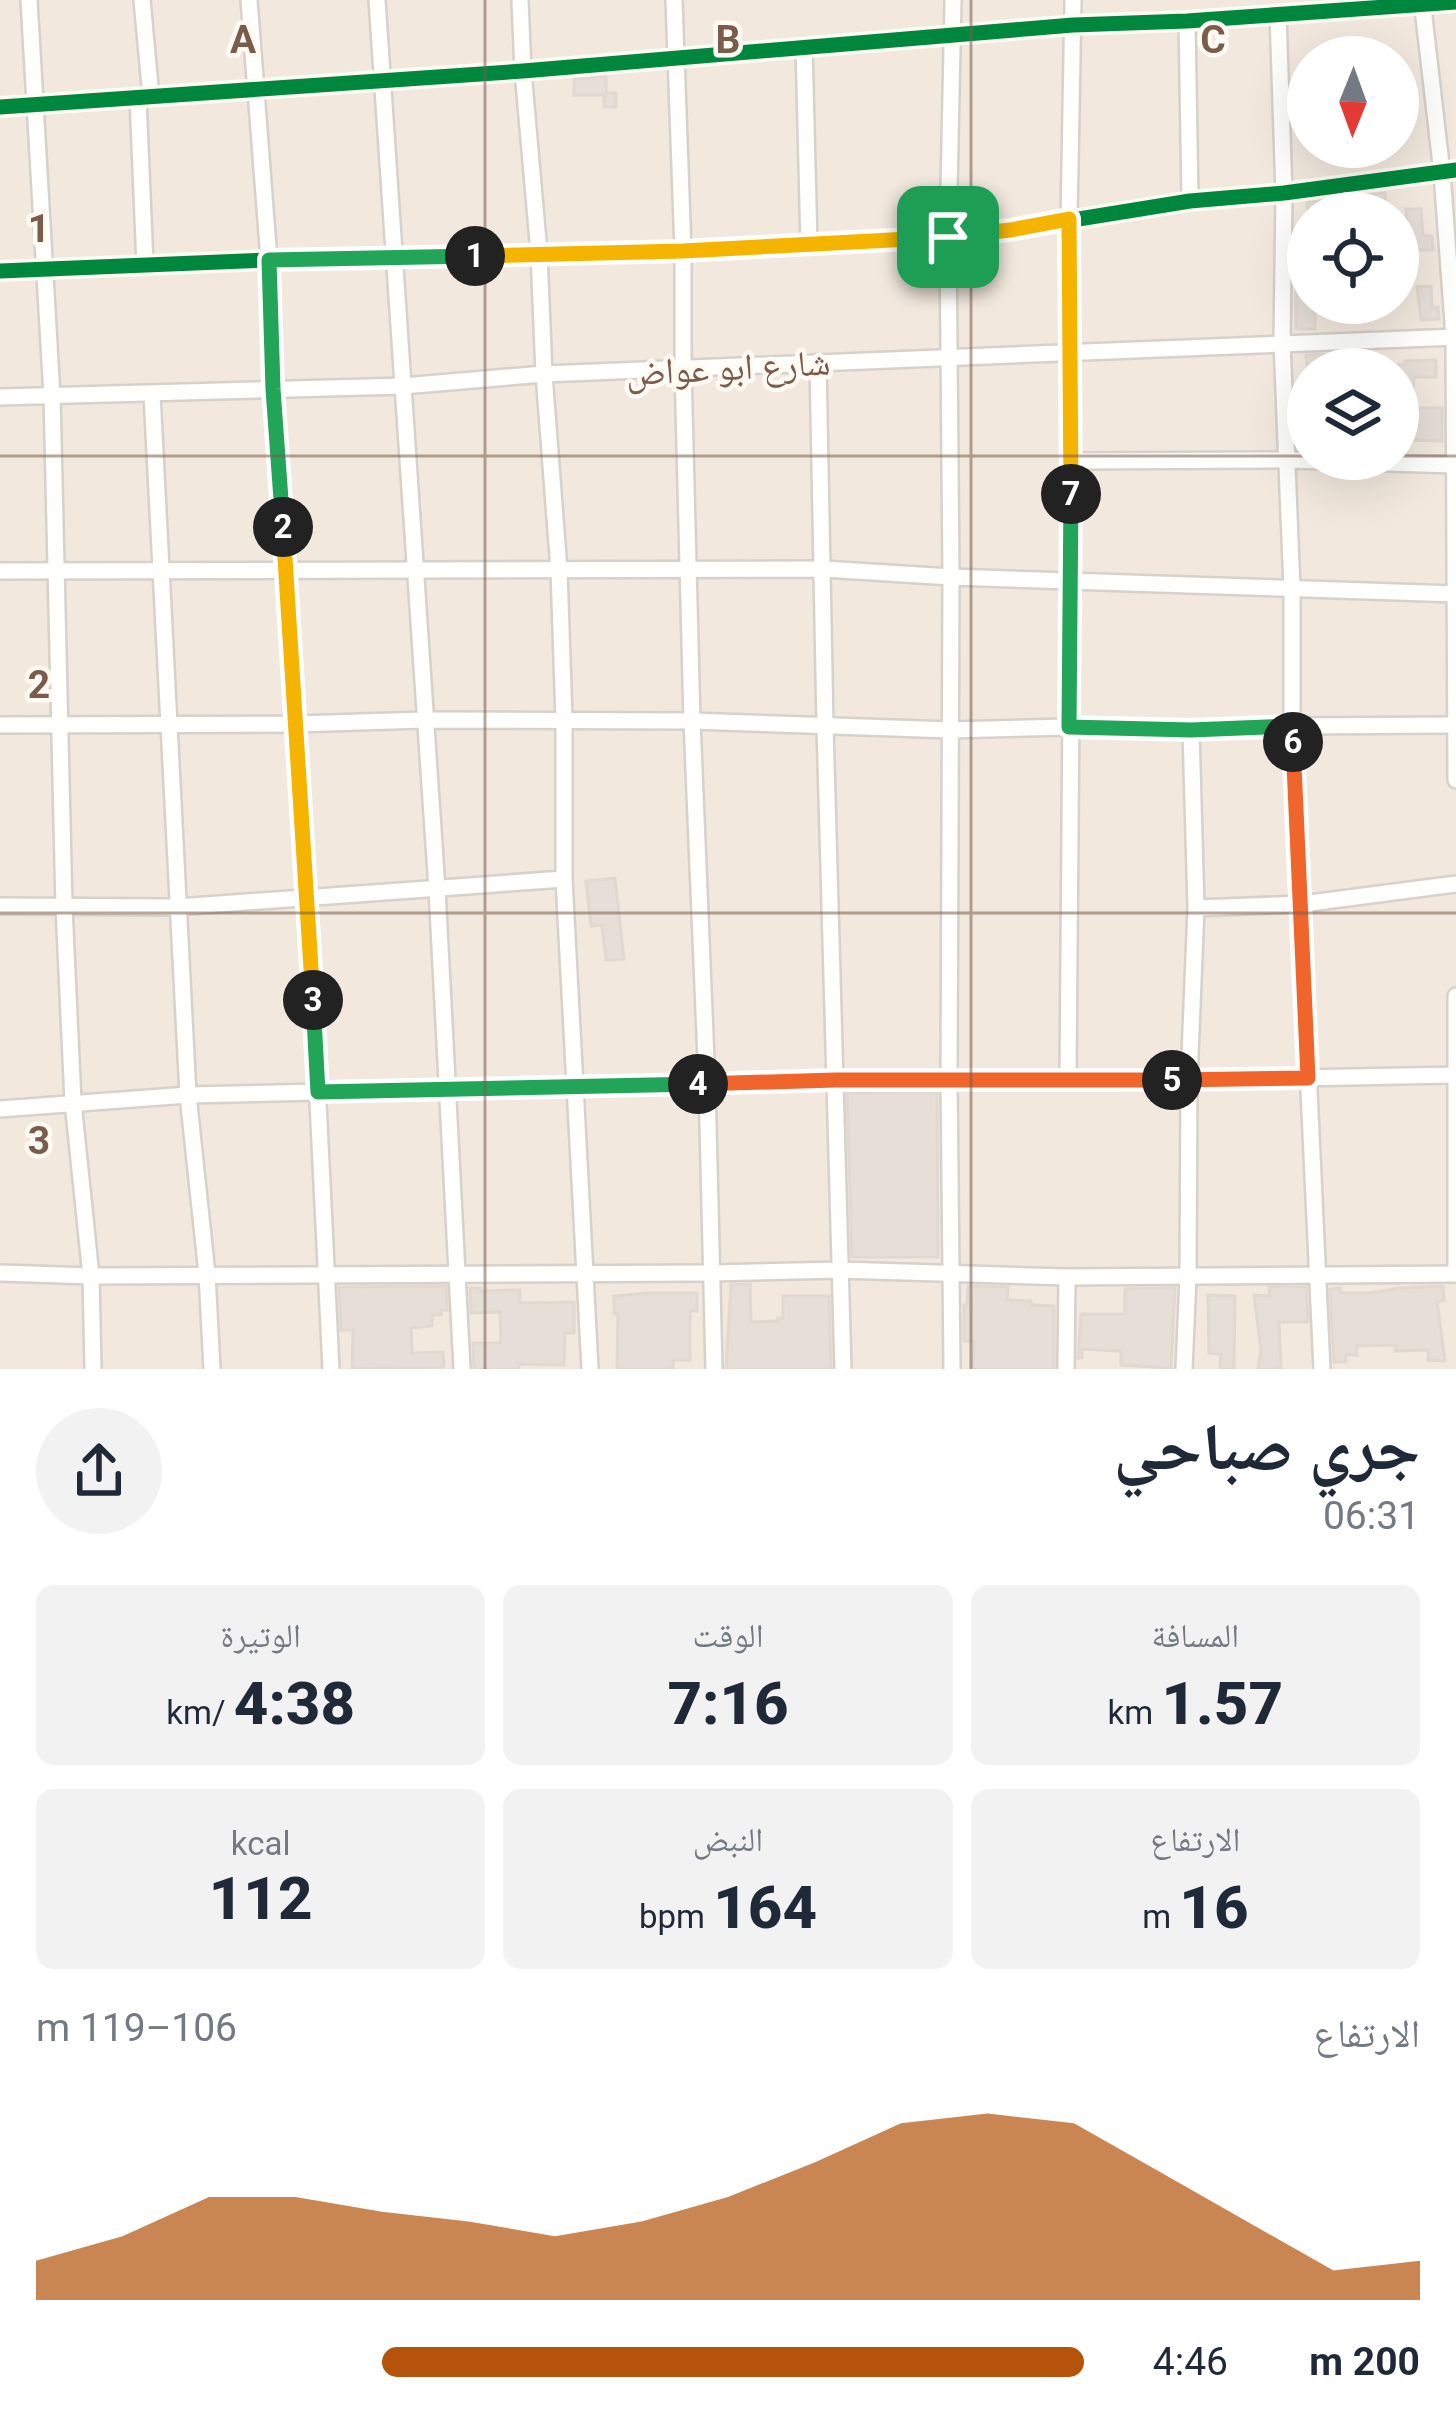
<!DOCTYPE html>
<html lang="ar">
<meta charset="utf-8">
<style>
body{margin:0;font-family:Roboto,"Noto Naskh Arabic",sans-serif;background:#f2f2f3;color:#1f2937;direction:rtl;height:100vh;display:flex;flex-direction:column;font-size:45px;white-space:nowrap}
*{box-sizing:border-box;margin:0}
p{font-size:39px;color:#747a83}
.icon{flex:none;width:66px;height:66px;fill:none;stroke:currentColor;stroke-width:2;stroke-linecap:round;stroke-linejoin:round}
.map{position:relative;height:1369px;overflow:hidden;direction:ltr}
.side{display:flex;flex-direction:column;background:#fff;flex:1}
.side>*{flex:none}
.needle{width:78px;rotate:181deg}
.tools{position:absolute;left:1287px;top:36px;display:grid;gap:24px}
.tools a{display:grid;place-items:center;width:132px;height:132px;border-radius:50%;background:#fff;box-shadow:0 12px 48px #0002;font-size:60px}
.pin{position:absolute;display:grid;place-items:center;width:102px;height:102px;color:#fff;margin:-51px;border-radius:24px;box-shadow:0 6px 18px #0006}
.km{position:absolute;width:60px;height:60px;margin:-30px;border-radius:50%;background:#222;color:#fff;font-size:33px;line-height:60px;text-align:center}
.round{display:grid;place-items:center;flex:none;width:126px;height:126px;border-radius:63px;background:#f2f2f3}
.headline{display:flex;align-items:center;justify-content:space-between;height:204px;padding:0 36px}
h1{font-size:66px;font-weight:800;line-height:90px}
.figures{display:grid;grid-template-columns:repeat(3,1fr);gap:18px;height:204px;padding:12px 36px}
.figures div{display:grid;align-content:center;border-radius:18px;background:#f2f2f3;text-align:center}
.figures b{font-size:60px;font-weight:800}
.figures small{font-size:33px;font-weight:400}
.figures p{font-size:33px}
.chart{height:336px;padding:24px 36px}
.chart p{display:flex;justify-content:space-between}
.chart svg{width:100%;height:216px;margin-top:12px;fill:#b45309;opacity:.7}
ul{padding:0 36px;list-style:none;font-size:39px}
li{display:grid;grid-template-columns:192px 144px 1fr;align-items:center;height:90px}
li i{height:30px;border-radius:15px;background:#b45309}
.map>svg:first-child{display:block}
.residential{fill:#f2e8de;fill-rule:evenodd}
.building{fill:#e6ded7;stroke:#e2d8d2;stroke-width:3}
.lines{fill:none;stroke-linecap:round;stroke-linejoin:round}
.minor-casing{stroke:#d7d1cb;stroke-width:20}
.minor{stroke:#fefefd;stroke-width:15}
.cycleway-casing{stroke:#fffaf3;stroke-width:22}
.cycleway{stroke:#00873e;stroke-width:15}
.split-1-casing{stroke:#fff;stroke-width:24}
.split-2-casing{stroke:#fff;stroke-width:24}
.split-3-casing{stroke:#fff;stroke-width:24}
.split-4-casing{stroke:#fff;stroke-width:24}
.split-5-casing{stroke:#fff;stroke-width:24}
.split-6-casing{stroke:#fff;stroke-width:24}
.split-7-casing{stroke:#fff;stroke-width:24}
.split-8-casing{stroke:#fff;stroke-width:24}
.split-1{stroke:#f5b400;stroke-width:15}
.split-2{stroke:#22a559;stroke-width:15}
.split-3{stroke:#f5b400;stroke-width:15}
.split-4{stroke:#22a559;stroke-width:15}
.split-5{stroke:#f0652b;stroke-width:15}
.split-6{stroke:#f0652b;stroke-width:15}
.split-7{stroke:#22a559;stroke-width:15}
.split-8{stroke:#f5b400;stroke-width:15}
.grid{fill:none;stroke:#7a5c4d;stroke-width:3;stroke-opacity:0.55}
.labels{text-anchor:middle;stroke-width:9;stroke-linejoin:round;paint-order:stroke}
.street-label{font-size:36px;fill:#7a5c4d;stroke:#fffaf3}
.grid-label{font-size:39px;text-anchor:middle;font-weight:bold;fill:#7a5c4d;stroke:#fffaf3;stroke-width:9;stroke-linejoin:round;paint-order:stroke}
</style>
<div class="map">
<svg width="1456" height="1369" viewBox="0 0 1456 1369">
<rect width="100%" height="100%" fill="#f9f5f0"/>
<path class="residential" d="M0,0H1456V1369H0ZM1308,57H1398V147H1308ZM1308,213H1398V303H1308ZM1308,369H1398V459H1308Z"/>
<g class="building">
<path d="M606,76V93H616V107H604V95H574V79Z"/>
<path d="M1385,193L1386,206L1308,213L1307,202Z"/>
<path d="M1406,209H1421L1423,236H1432L1433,250H1398V237H1407Z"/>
<path d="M1308,226V303H1315V329H1296V227Z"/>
<path d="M1431,286L1432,308L1438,307L1439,319L1421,320L1417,287Z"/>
<path d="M1342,354L1357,355L1358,369H1307L1306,355Z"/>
<path d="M1436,360V377H1414L1412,408H1442V441L1407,440V433H1398V365H1405V361Z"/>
<path d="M615,878L624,959L606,960L602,925L591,926L586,881Z"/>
<path d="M937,1092L938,1257H852L847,1093Z"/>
<path d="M750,1284L751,1322L778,1321V1318H783V1296H829L831,1369H726L731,1285Z"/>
<path d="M446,1286L447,1310H441V1315H432V1326L411,1328L412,1353L443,1352L444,1367L352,1369L353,1330H341L339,1287Z"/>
<path d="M968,1286L1008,1287L1007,1300L1031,1301V1305L1054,1306V1369H973L974,1341H964V1305H967Z"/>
<path d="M1443,1286L1444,1301H1437L1445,1361L1428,1360L1429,1350L1395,1351L1397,1345L1357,1346V1355H1346V1362H1334L1330,1289L1340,1288L1341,1293H1372L1399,1288Z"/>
<path d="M1269,1287H1306L1308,1322H1279L1281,1369H1258L1261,1350L1254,1295L1270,1296Z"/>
<path d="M470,1288H480V1291L520,1290V1303L574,1302V1333H565L564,1365L519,1364V1369H474L473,1343H501L500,1312L471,1313Z"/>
<path d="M1175,1288L1171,1368L1121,1365V1351L1082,1349V1358H1078L1081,1314H1125V1289Z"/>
<path d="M648,1293H697V1311H690V1360H673V1369H617L618,1314H614V1296Z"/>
<path d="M1208,1295L1235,1296L1234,1369H1220L1221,1354L1209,1353Z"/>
</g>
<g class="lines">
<g class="minor-casing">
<g id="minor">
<path d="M29,0L52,396L64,907L73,1102L91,1276L93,1369"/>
<path d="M142,0L151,97"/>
<path d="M249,0L269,260L273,390L308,897L331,1369"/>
<path d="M377,0L437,889L462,1369"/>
<path d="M520,0L523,71L539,253L544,374L559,570L564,720V879L590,1369"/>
<path d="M674,0L683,251V369L692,721L707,1084L714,1369"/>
<path d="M1422,0L1442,173L1454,337L1456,780"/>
<path d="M1278,14L1284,193L1282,342L1292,589V726L1322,1369"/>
<path d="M1187,21L1190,201"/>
<path d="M804,46L809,245"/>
<path d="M138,98L145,265"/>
<path d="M0,107L523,71L1073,25L1187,21L1456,2"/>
<path d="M0,271L269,260L683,251L948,237L1010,230L1190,201L1284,193L1456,170"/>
<path d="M818,362L825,726L843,1369"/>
<path d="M152,394L188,1095L207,1274L212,1369"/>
<path d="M0,397L403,386L544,374L1456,337"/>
<path d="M1071,461L1289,460L1455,465"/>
<path d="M0,571L824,569L951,577L1456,594"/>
<path d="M0,725L296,724L424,720L692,721L951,730L1068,727L1191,730L1292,726L1455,725"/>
<path d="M0,906L178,907L564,879"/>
<path d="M1196,908L1302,904L1456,884"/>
<path d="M1068,1080L1072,579L1069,219L1073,0"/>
<path d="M0,1109L188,1095L835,1080H1189L1456,1075"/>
<path d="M0,1273L91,1276L712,1273L840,1270L1067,1277L1456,1274"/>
<path d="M1456,1274V996"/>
<path d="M952,1369L949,1079L951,577L948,237L953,0"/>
<path d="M1066,1369L1067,1277"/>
<path d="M1184,1369L1188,1277L1189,1080L1196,908L1191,730"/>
</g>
</g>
<use href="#minor" class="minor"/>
<g class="cycleway-casing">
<g id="cycleway">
<path d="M0,107L523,71L1073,25L1187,21L1456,2"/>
<path d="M0,271L269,260L683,251L948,237L1010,230L1190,201L1284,193L1456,170"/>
</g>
</g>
<use href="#cycleway" class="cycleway"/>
</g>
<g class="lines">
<g class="split-1-casing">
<path id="split-1" d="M475,256L683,251L948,237"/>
</g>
<g class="split-2-casing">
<path id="split-2" d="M283,527L273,389L269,260L475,256"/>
</g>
<g class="split-3-casing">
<path id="split-3" d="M283,527L313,1000"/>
</g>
<g class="split-4-casing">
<path id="split-4" d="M313,1000L318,1092L698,1084"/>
</g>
<g class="split-5-casing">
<path id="split-5" d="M698,1084L835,1080H1172"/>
</g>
<g class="split-6-casing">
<path id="split-6" d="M1172,1080L1308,1078L1293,742"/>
</g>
<g class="split-7-casing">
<path id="split-7" d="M1071,494L1069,727L1191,730L1292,726L1293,742"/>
</g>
<g class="split-8-casing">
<path id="split-8" d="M948,237L1010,230L1069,219L1071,494"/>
</g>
<use href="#split-1" class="split-1"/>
<use href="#split-2" class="split-2"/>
<use href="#split-3" class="split-3"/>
<use href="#split-4" class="split-4"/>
<use href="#split-5" class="split-5"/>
<use href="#split-6" class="split-6"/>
<use href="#split-7" class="split-7"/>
<use href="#split-8" class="split-8"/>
</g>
<path class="grid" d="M485,0V1369M971,0V1369M0,456H1308M1398,456H1456M0,913H1456"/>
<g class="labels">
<g class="street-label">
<text transform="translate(728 367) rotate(-3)" y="13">شارع ابو عواض</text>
</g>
</g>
<g class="grid-label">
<text x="243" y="53">A</text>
<text x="728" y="53">B</text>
<text x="1213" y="53">C</text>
<text x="39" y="242">1</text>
<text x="39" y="698">2</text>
<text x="39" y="1154">3</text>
</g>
</svg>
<div class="tools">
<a><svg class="needle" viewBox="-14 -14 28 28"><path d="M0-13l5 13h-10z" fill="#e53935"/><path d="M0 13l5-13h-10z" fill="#747a83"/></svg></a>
<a><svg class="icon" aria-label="locate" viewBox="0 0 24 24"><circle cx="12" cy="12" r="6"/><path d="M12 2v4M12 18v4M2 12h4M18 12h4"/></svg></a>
<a><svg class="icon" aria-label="layers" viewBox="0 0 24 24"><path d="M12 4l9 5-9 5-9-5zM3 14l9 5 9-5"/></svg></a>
</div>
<div class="pin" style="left:948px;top:237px;background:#1e9e55"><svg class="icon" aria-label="arrive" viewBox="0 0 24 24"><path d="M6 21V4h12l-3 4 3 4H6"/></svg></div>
<b class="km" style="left:475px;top:256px">1</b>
<b class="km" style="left:283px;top:527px">2</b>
<b class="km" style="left:313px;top:1000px">3</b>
<b class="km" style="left:698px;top:1084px">4</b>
<b class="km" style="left:1172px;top:1080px">5</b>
<b class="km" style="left:1293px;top:742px">6</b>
<b class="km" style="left:1071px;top:494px">7</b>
</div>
<section class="side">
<div class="headline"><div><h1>جري صباحي</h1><p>06:31</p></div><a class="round"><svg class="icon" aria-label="share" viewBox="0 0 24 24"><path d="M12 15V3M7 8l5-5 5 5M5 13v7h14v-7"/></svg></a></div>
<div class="figures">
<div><p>المسافة</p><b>1.57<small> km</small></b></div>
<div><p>الوقت</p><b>7:16</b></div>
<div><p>الوتيرة</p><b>4:38<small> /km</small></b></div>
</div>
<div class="figures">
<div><p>الارتفاع</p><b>16<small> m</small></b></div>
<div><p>النبض</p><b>164<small> bpm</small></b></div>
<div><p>kcal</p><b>112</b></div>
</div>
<div class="chart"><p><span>الارتفاع</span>106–119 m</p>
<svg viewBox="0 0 160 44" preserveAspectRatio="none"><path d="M0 44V36L10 31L20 23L30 23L40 26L50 28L60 31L70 28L80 23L90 16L100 8L110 6L120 8L130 18L140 28L150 38L160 36V44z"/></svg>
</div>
<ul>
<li><b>200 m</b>4:46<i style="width:67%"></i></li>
</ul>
</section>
